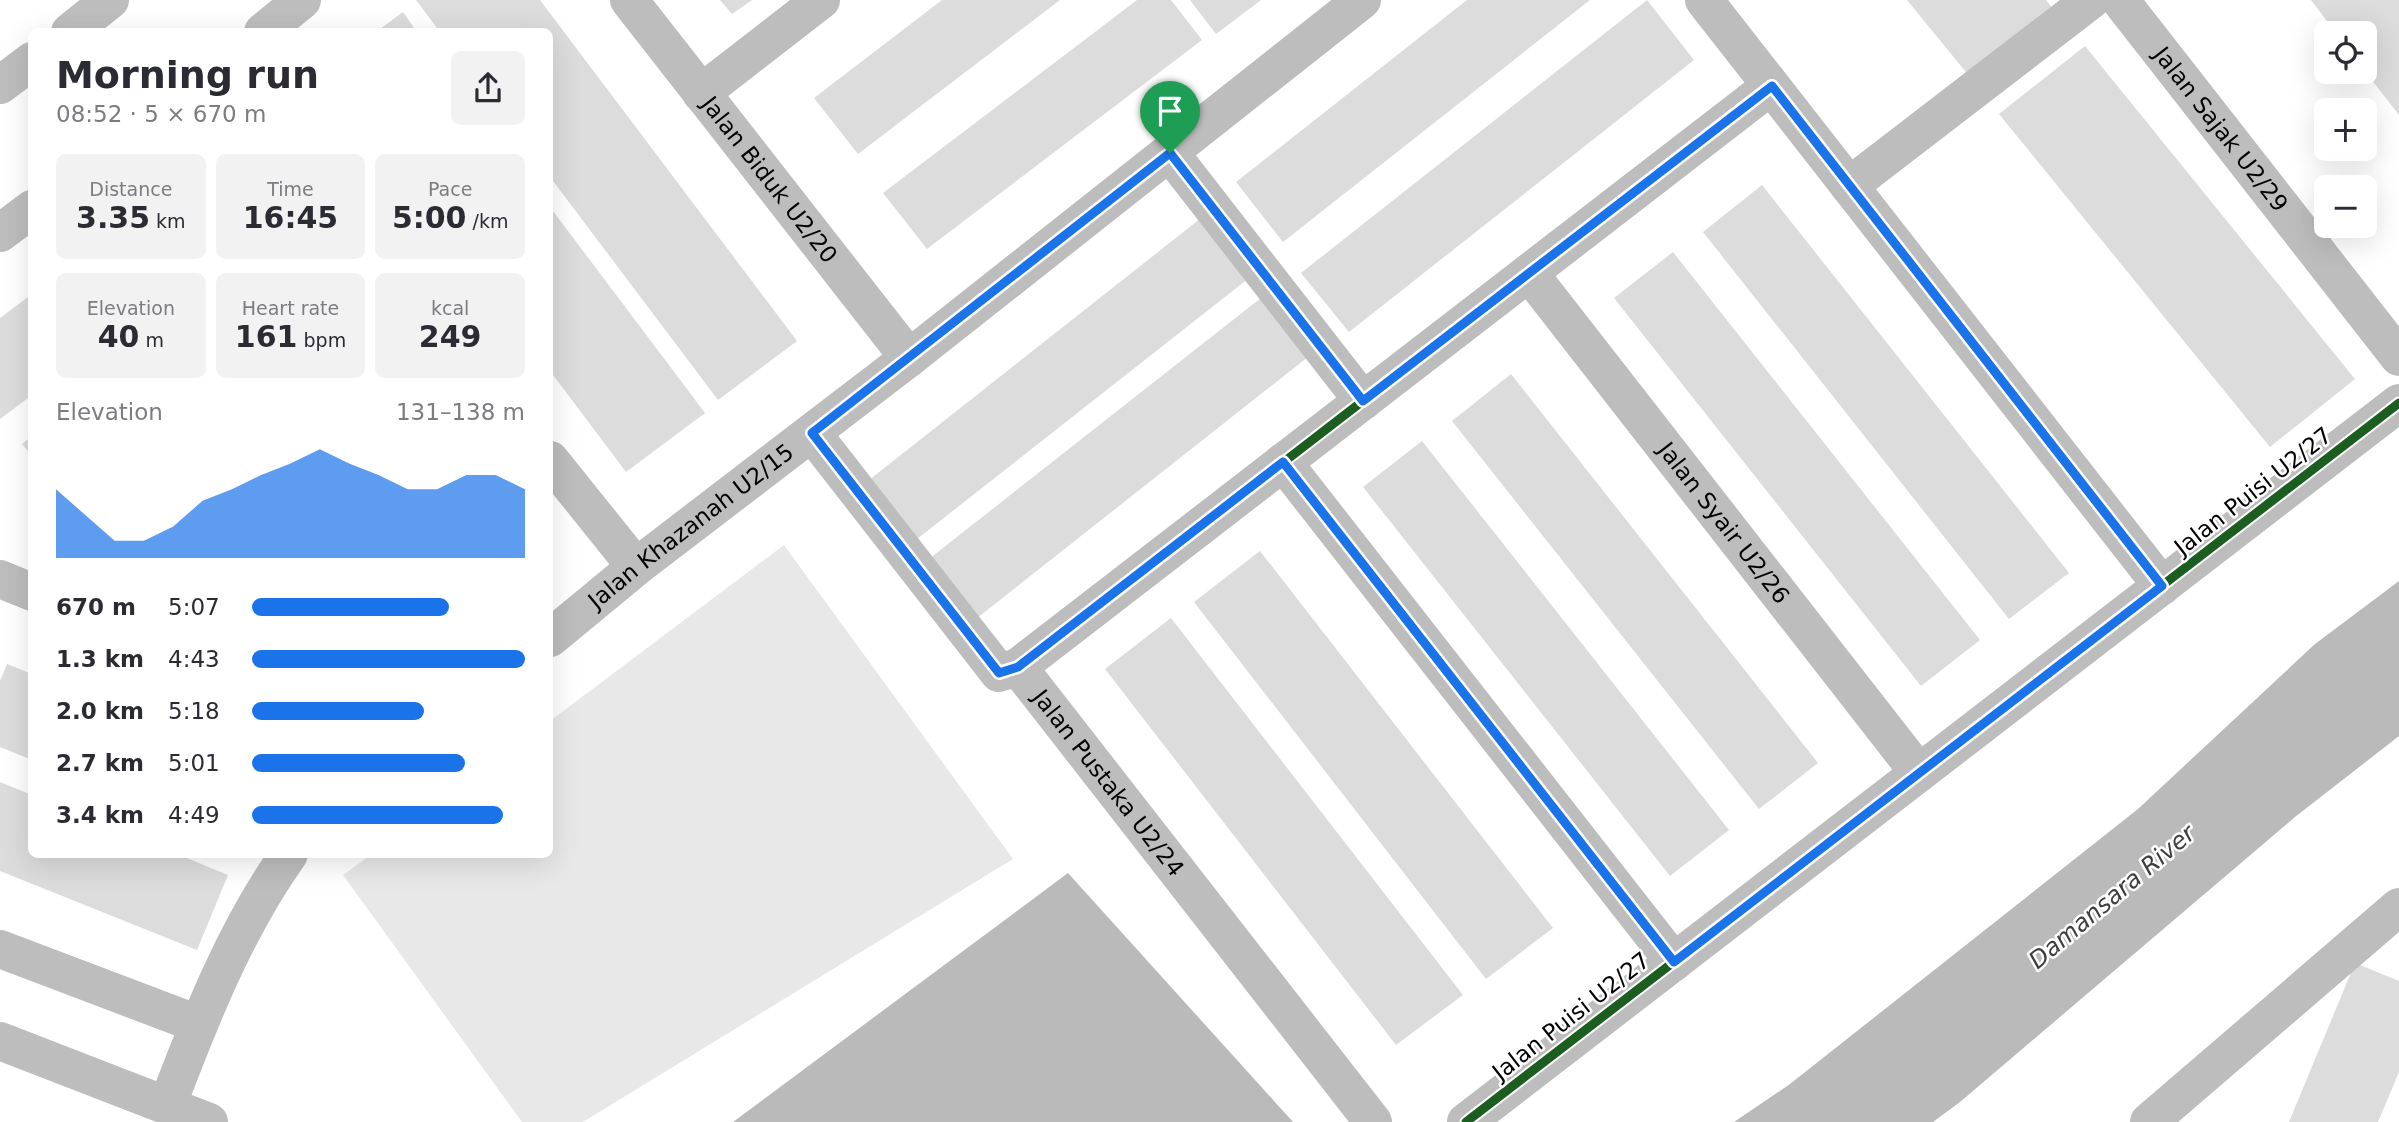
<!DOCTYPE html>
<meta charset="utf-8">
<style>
body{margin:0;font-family:"DejaVu Sans",sans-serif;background:#f2f2f3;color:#2b2b33;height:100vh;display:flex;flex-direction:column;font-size:26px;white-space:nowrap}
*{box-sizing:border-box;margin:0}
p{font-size:23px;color:#7c7c81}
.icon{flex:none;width:38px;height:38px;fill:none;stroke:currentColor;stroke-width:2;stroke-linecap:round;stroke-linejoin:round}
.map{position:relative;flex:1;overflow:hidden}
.details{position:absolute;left:28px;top:28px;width:525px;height:830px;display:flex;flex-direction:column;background:#fff;border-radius:10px;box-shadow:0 7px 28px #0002}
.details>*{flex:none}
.controls{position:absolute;left:2314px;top:21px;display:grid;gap:14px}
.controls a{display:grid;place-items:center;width:63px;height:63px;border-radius:10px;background:#fff;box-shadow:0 7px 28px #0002;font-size:35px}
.pin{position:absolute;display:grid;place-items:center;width:60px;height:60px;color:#fff;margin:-72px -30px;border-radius:50% 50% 50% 0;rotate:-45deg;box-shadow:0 0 7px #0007}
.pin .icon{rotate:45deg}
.round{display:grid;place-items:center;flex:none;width:74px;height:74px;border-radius:10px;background:#f2f2f3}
.overview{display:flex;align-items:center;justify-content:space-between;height:119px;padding:0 28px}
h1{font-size:38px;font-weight:800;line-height:52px}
.stats{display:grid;grid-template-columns:repeat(3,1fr);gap:10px;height:119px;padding:7px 28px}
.stats div{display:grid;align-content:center;border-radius:10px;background:#f2f2f3;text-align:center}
.stats b{font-size:30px;font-weight:800}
.stats small{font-size:19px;font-weight:400}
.stats p{font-size:19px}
.chart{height:196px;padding:14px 28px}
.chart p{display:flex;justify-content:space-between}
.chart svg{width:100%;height:126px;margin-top:7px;fill:#1a73e8;opacity:.7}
ul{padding:0 28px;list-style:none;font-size:23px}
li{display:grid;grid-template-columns:112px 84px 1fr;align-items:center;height:52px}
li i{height:18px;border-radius:9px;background:#1a73e8}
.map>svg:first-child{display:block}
.green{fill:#e8e8e8}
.water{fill:#bababa}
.building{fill:#dcdcdc}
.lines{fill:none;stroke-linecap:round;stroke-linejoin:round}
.minor{stroke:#bdbdbd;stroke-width:38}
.cycleway-casing{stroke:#fff;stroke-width:13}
.cycleway{stroke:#1b5e20;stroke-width:9}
.route-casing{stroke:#fff;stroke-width:14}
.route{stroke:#1a73e8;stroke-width:9}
.labels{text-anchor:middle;stroke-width:5;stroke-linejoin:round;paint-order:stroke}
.street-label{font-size:23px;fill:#000;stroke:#fff}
.water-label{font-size:24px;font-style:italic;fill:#3e3e3e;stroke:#fff}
</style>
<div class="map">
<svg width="2399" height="1122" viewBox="0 0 2399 1122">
<rect width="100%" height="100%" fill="#fff"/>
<path class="green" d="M784,545L1013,859L583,1122H522L343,875L372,854H550V721Z"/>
<g class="water">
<path d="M2399,581V736L2295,817L1960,1102L1933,1122H1734L1790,1084L2138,809L2315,644Z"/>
<path d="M1068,873L1293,1122H733Z"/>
</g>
<g class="building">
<path d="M416,0H540L797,341L718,400L550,177V32H440Z"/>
<path d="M720,0H752L732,14Z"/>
<path d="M942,0H1060L858,154L814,98Z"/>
<path d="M1137,0H1171L1202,40L927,249L883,193Z"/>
<path d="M1190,0H1261L1216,34Z"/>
<path d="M1467,0H1590L1283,242L1236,182Z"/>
<path d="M1647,0L1694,60L1349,332L1301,273Z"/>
<path d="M1907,0H2046L2057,14L1974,82Z"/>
<path d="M2311,0H2399V115L2364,70V33H2336Z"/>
<path d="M403,12L417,32H376Z"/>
<path d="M2085,46L2355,379L2270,447L1999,114Z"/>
<path d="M1762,185L2069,573L2009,619L1703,232Z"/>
<path d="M550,207L705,413L626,472L550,371Z"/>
<path d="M1210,211L1258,271L912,543L864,484Z"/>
<path d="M1673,252L1980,640L1921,686L1614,298Z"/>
<path d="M32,294V395L0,419V318Z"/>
<path d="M1266,294L1313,353L967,626L920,566Z"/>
<path d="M1511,374L1818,763L1759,809L1452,421Z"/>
<path d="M32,436V456L22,444Z"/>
<path d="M1422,441L1729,830L1670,876L1363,487Z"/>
<path d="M1260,551L1553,928L1486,979L1194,602Z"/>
<path d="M1171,618L1463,995L1396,1045L1105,669Z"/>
<path d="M7,664L32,674V760L0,747V681Z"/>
<path d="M0,782L32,795V854H177L228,875L197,950L0,871Z"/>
<path d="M2355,963L2399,981V1072L2378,1122H2289Z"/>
</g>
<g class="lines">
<g class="minor">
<path id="s1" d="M629,0L909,358"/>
<path d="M1704,0L2162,586"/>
<path id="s2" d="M2120,0L2399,357"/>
<path d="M70,32L110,0"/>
<path d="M263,32L302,0"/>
<path d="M0,85L32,61"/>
<path d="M701,93L821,0"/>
<path d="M1170,153L1363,401"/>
<path d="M1849,186L2091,0"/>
<path d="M0,233L32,209"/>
<path id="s3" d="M1529,273L1919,773"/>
<path d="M812,433L999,673L1018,667L1771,86"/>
<path d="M550,460L636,567"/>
<path d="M1283,462L1674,962"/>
<path d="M0,579L32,592"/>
<path id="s4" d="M550,638L636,567L909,358L1362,0"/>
<path id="s5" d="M1018,667L1373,1122"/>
<path d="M0,949L198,1024"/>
<path d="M0,1041L209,1122"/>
<path d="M167,1106C200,1019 235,930 289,854"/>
<path d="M1466,1122L2399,403"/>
<path d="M2149,1122L2399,907"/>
</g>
<g class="cycleway-casing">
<g id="cycleway">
<path d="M812,433L999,673L1018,667L1771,86"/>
<path d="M1466,1122L2399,403"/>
</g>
</g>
<use href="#cycleway" class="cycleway"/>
</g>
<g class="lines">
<g class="route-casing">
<path id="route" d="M1772,86L2162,586L1674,962L1283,462L1018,667L999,673L812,433L1170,153L1363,401Z"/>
</g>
<use href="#route" class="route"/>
</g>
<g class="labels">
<g class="street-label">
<text dy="8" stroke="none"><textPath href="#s2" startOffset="164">Jalan Sajak U2/29</textPath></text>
<text dy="8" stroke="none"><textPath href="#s1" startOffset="228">Jalan Biduk U2/20</textPath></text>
<text transform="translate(2253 491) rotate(-38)" y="8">Jalan Puisi U2/27</text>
<text dy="8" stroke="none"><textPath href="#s3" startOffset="317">Jalan Syair U2/26</textPath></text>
<text dy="8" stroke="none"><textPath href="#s4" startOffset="180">Jalan Khazanah U2/15</textPath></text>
<text dy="8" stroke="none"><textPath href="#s5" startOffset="147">Jalan Pustaka U2/24</textPath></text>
<text transform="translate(1571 1016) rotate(-38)" y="8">Jalan Puisi U2/27</text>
</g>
<g class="water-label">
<text transform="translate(2112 897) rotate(-40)" y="8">Damansara River</text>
</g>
</g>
</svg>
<div class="controls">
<a><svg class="icon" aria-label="locate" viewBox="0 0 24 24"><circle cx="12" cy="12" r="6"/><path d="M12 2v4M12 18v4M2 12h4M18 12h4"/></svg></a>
<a>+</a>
<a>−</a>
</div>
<div class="pin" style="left:1170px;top:153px;background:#1e9e55"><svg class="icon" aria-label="arrive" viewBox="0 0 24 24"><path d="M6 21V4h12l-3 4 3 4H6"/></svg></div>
<section class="details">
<div class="overview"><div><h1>Morning run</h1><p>08:52 · 5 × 670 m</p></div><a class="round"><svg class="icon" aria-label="share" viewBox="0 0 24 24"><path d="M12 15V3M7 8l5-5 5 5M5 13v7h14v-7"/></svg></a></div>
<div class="stats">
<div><p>Distance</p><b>3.35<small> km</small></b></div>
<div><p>Time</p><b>16:45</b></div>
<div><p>Pace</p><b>5:00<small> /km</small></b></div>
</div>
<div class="stats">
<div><p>Elevation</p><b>40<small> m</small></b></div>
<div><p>Heart rate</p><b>161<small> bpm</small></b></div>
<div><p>kcal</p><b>249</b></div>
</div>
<div class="chart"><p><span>Elevation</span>131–138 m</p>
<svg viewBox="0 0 160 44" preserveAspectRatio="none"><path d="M0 44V20L10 29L20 38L30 38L40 33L50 24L60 20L70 15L80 11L90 6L100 11L110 15L120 20L130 20L140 15L150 15L160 20V44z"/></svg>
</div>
<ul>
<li><b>670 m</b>5:07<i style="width:72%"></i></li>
<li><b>1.3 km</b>4:43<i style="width:100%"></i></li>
<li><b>2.0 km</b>5:18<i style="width:63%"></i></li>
<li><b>2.7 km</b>5:01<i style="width:78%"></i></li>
<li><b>3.4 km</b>4:49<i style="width:92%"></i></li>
</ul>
</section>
</div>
